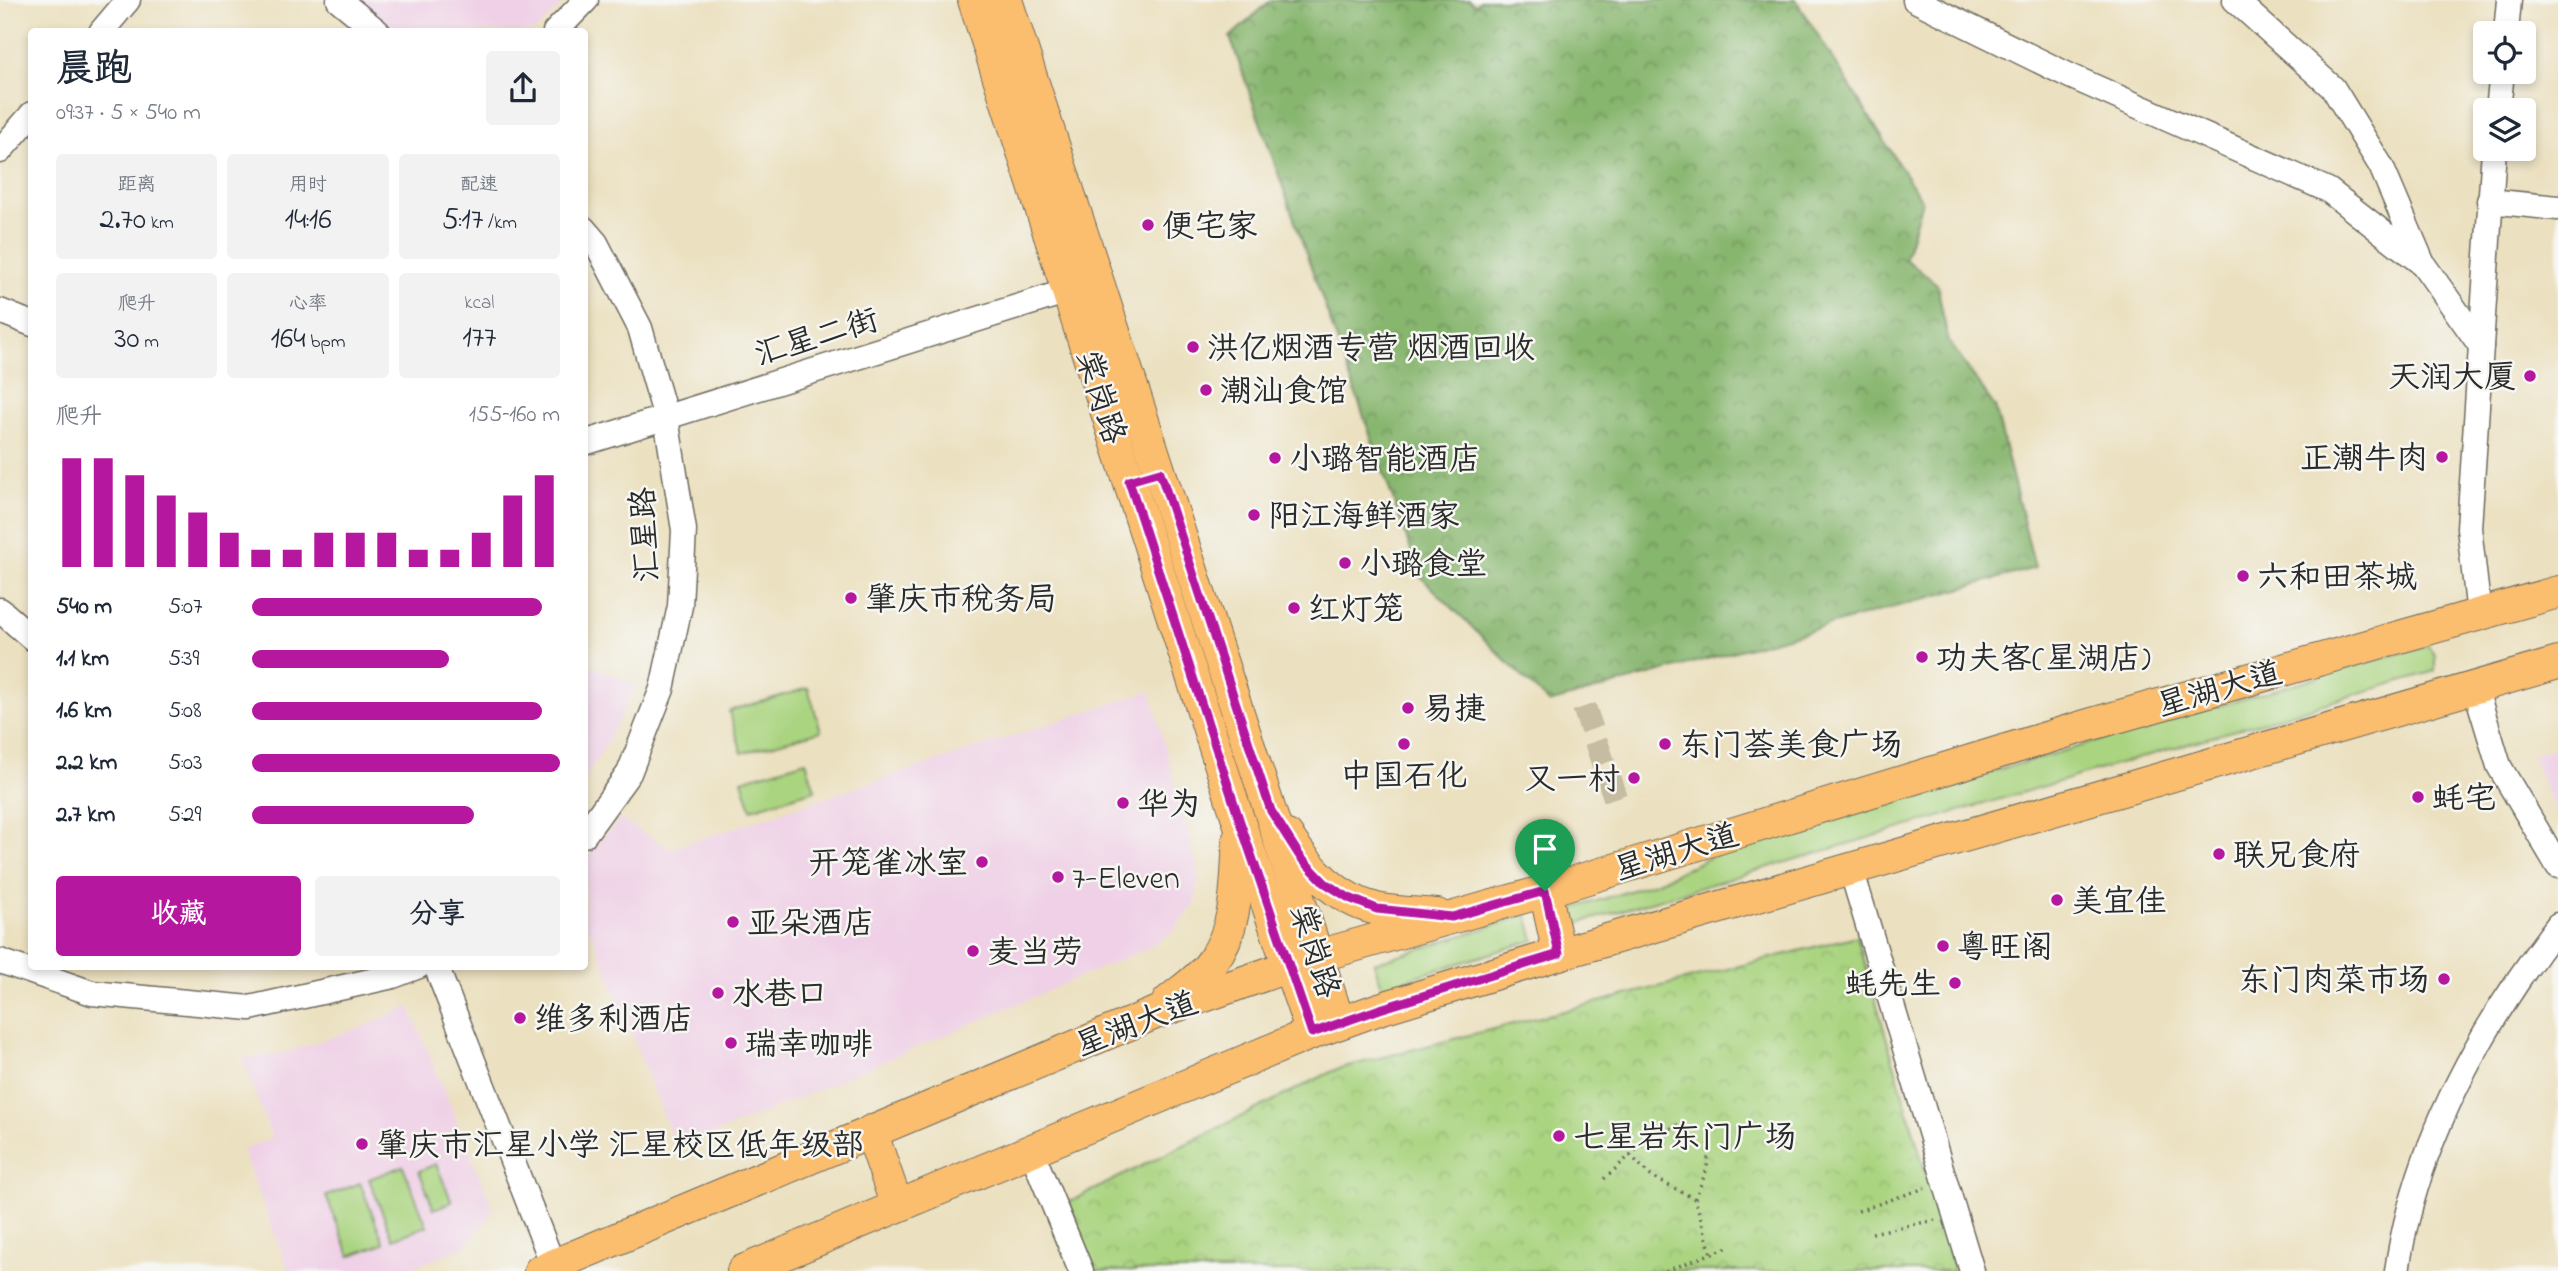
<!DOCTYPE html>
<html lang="zh">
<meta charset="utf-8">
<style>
body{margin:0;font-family:"Indie Flower","LXGW WenKai TC",sans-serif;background:#f2f2f3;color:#1f2937;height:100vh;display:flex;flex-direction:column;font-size:26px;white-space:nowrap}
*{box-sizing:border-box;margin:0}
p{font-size:23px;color:#747a83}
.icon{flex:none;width:38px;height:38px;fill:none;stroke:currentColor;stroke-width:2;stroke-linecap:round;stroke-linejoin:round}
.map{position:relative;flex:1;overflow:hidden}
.details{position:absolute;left:28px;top:28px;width:560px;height:942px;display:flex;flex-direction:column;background:#fff;border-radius:7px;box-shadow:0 4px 10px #0003}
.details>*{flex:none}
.controls{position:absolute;left:2473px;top:21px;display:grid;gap:14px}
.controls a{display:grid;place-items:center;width:63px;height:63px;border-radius:7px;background:#fff;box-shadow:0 4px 10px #0003;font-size:35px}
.pin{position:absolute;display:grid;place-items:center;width:60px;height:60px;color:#fff;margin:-72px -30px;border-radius:50% 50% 50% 0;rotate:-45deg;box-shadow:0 0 7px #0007}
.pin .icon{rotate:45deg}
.round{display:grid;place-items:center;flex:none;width:74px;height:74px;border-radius:7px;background:#f2f2f3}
.overview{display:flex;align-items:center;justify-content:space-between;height:119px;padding:0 28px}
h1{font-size:38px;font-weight:600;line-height:52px}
.stats{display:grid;grid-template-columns:repeat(3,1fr);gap:10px;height:119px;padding:7px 28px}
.stats div{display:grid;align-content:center;border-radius:7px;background:#f2f2f3;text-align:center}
.stats b{font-size:30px;font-weight:600}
.stats small{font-size:19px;font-weight:400}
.stats p{font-size:19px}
.chart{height:196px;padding:14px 28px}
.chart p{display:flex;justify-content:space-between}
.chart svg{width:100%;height:126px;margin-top:7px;stroke:#b5179e;stroke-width:6}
.button{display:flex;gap:14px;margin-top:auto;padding:14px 28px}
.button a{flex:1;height:80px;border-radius:7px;background:#b5179e;color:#fff;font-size:28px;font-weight:600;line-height:80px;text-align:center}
.button a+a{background:#f2f2f3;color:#1f2937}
ul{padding:0 28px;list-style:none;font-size:23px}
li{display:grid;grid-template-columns:112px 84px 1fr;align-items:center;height:52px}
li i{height:18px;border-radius:9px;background:#b5179e}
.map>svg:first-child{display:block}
.built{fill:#efd0e6}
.green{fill:#aad480;stroke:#6a8056;stroke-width:2}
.forest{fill:url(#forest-crowns);stroke:#59704c;stroke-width:2}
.park{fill:url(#park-crowns);stroke:#6a8056;stroke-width:2}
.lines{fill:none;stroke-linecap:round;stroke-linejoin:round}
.minor-tunnel{stroke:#c5bca1;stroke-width:24;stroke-dasharray:24 12;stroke-linecap:butt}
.minor-casing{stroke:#6e6a5f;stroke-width:27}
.major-casing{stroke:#6e6a5f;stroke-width:34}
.path{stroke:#6e6a5f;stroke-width:3.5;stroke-dasharray:2 5;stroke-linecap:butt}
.minor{stroke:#fff;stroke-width:24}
.major{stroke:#fbbd6e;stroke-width:32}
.route-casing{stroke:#fff;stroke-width:14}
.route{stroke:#b5179e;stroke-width:9}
.poi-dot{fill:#b5179e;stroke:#f6f6f2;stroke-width:2.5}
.labels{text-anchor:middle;stroke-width:5;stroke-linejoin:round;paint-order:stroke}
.poi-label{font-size:32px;fill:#2b2b2b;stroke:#f6f6f2;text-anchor:start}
.street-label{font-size:32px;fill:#2b2b2b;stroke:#f6f6f2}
</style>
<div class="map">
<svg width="2558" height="1271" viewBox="0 0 2558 1271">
<defs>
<pattern id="forest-crowns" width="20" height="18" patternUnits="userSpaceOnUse" patternTransform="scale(1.75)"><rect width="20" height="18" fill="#87b66e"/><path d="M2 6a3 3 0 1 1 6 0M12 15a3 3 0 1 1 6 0" fill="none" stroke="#6f945b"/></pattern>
<pattern id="park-crowns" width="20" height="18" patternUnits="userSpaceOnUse" patternTransform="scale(1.75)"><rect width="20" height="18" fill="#aad480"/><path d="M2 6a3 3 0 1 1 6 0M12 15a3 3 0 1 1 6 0" fill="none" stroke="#92b66f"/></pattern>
</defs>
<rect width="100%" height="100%" fill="#f6f6f2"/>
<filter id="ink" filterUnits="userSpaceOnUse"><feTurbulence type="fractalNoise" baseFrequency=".0143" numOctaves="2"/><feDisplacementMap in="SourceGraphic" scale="14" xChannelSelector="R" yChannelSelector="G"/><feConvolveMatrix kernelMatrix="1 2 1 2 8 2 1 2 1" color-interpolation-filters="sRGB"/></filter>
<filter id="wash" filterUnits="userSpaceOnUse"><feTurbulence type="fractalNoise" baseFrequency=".00686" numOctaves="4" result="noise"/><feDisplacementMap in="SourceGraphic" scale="28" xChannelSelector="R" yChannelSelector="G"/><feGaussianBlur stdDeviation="1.57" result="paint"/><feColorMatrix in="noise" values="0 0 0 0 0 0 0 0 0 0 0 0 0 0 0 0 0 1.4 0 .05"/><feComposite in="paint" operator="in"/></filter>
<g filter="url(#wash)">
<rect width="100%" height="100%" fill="#ebe0bf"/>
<g class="built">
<path d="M359,0H567L535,31L398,32Z"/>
<path d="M585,662L636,685L604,748L585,779Z"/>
<path d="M1150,691L1199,873L1195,904L1172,933L1148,948L677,1150L593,936L585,925V858L620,819L670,849Z"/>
<path d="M2558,747V820L2532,755Z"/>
<path d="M409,1006L494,1210L465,1247L402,1271H289L242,1150L272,1138L242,1058L281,1054L368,1025Z"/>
</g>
<g class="green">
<path d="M2428,645L2435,656V671L1562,928L1558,913L1655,883L1730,848Z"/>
<path d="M808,688L821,731L742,753L729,711Z"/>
<path d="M806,761L815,790L751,809L742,780Z"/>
<path d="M1527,915L1534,940L1382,987L1374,963Z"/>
<path d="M436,1164L452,1202L434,1209L419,1171Z"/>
<path d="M403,1166L427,1226L393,1239L369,1179Z"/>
<path d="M360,1183L384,1243L350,1256L326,1196Z"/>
</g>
<path class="forest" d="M1271,0H1469L1475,5L1480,0H1796L1922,201L1905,259L1937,284L1948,340L1995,407L2035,568L1549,703L1420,576L1230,37Z"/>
<path class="park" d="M1857,936L1954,1271H1095L1069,1202L1337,1069Z"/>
</g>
<g filter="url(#ink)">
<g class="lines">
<path class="minor-tunnel" d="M1584,707L1618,806"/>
<g class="minor-casing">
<g id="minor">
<path d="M339,0L378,32"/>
<path d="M1915,0L2070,76L2328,190L2423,264L2481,346"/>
<path d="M2235,0L2333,88L2381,166L2422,262"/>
<path d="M101,32L128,0"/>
<path d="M555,32L586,0"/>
<path d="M2506,33L2509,0"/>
<path d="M2498,110L2502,72"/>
<path d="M0,151L32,114"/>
<path d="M2489,201L2558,208"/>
<path d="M584,229L596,243L640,328L666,418L684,530L680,606L662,689L629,773L584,835"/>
<path d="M0,311L32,324"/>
<path d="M584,443L1068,291"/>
<path d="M0,610L32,638"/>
<path d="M2479,614L2469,528L2494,149"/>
<path d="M2475,687L2499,766L2558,866"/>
<path d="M1851,869L1972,1271"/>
<path d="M0,961L92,993L250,1008L393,976L419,966"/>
<path d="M436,966L553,1265"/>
<path d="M1031,1150L1081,1271"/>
<path d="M2397,1271C2415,1144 2481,1026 2558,925"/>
</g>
</g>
<g class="major-casing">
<g id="major">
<path d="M974,0L1239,822L1312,1033"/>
<path d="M1006,0L1339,1023"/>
<path d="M1287,836C1309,869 1337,900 1377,909C1396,913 1417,913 1437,915"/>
<path d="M1545,891L1559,954"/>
<path d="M1168,1002C1182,990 1201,978 1212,962C1239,926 1236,880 1239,838"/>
<path d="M871,1131L897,1206"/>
<path d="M540,1271L1153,1014L1318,956L1545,891L2085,726L2558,592"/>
<path d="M743,1271L1312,1033L1379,1009L1559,954L2558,663"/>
</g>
</g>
<g class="path">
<path d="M1630,1155L1651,1176L1695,1199L1711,1253"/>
<path d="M1604,1179L1648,1139L1689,1120"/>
<path d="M1695,1199L1707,1169L1709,1140"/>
<path d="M1858,1211L1925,1188"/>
<path d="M1872,1233L1935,1220"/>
<path d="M1666,1271L1731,1246"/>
</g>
<use href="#minor" class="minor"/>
<use href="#major" class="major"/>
</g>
</g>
<g class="lines" filter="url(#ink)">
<g class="route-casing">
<path id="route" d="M1160,472L1271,811L1301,858L1325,883L1349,898L1377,909L1452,917L1545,891L1559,954L1380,1009L1312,1033L1240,822L1129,481Z"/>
</g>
<use href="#route" class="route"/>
</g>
<g class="poi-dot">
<circle cx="1148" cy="225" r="7"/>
<circle cx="1193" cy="347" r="7"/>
<circle cx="2530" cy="376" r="7"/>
<circle cx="1206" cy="390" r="7"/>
<circle cx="2442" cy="457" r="7"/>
<circle cx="1275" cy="458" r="7"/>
<circle cx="1254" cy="515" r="7"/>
<circle cx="1345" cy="563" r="7"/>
<circle cx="2243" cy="576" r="7"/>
<circle cx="851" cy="598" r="7"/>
<circle cx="1294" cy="608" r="7"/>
<circle cx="1922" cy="657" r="7"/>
<circle cx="1408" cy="708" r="7"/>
<circle cx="1404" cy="744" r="7"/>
<circle cx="1665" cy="744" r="7"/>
<circle cx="1634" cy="778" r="7"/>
<circle cx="2418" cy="797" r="7"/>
<circle cx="1123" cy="803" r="7"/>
<circle cx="2219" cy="854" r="7"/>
<circle cx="982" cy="862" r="7"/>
<circle cx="1058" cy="877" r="7"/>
<circle cx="2057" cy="900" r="7"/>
<circle cx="733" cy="922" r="7"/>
<circle cx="1943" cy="946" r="7"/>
<circle cx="973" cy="951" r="7"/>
<circle cx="2444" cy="979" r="7"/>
<circle cx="1955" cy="983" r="7"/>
<circle cx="718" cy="993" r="7"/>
<circle cx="520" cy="1018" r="7"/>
<circle cx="731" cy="1043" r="7"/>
<circle cx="1559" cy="1136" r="7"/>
<circle cx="362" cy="1144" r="7"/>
</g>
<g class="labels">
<g class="poi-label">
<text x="1162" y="236">便宅家</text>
<text x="1207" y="358">洪亿烟酒专营 烟酒回收</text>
<text x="2516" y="387" text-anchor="end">天润大厦</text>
<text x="1220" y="401">潮汕食馆</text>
<text x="2428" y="468" text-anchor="end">正潮牛肉</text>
<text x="1289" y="469">小璐智能酒店</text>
<text x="1268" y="526">阳江海鲜酒家</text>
<text x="1359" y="574">小璐食堂</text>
<text x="2257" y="587">六和田茶城</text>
<text x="865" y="609">肇庆市税务局</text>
<text x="1308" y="619">红灯笼</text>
<text x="1936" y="668">功夫客(星湖店)</text>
<text x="1422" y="719">易捷</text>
<text x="1679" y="755">东门荟美食广场</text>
<text x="1404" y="786" text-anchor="middle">中国石化</text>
<text x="1620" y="789" text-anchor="end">又一村</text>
<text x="2432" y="808">蚝宅</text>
<text x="1137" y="814">华为</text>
<text x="2233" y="865">联兄食府</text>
<text x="968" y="873" text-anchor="end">开笼雀冰室</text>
<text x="1072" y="888">7-Eleven</text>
<text x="2071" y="911">美宜佳</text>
<text x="747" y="933">亚朵酒店</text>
<text x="1957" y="957">粤旺阁</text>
<text x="987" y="962">麦当劳</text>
<text x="2430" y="990" text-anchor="end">东门肉菜市场</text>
<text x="1941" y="994" text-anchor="end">蚝先生</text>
<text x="732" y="1004">水巷口</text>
<text x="534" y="1029">维多利酒店</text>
<text x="745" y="1054">瑞幸咖啡</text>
<text x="1573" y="1147">七星岩东门广场</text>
<text x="376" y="1155">肇庆市汇星小学 汇星校区低年级部</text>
</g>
<g class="street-label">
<text transform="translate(816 336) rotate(-17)" y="11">汇星二街</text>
<text transform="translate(1102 397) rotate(72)" y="11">棠岗路</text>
<text transform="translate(644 535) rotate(-93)" y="11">汇星路</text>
<text transform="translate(2219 688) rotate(-16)" y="11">星湖大道</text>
<text transform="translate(1676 851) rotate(-17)" y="11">星湖大道</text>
<text transform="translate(1316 951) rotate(72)" y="11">棠岗路</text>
<text transform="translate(1136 1023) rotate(-21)" y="11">星湖大道</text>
</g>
</g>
</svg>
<div class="controls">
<a><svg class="icon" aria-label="locate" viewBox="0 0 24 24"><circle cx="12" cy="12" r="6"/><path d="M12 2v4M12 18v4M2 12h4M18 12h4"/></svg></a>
<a><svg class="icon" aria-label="layers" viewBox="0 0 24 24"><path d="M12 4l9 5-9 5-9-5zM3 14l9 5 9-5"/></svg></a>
</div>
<div class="pin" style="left:1545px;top:891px;background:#1e9e55"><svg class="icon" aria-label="arrive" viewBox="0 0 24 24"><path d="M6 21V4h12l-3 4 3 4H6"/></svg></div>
<section class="details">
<div class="overview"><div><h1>晨跑</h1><p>09:37 · 5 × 540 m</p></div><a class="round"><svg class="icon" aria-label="share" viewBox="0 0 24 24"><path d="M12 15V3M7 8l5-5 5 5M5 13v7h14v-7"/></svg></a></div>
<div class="stats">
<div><p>距离</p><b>2.70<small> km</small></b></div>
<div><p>用时</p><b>14:16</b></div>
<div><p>配速</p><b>5:17<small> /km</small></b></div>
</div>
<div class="stats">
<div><p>爬升</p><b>30<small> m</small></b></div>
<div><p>心率</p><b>164<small> bpm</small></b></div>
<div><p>kcal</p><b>177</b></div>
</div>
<div class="chart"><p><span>爬升</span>155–160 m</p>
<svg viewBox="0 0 160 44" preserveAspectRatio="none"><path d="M5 44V6M15 44V6M25 44V12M35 44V19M45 44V25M55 44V32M65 44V38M75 44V38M85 44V32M95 44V32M105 44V32M115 44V38M125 44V38M135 44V32M145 44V19M155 44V12"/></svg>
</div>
<ul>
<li><b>540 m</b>5:07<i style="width:94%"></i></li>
<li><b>1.1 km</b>5:39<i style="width:64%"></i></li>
<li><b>1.6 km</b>5:08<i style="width:94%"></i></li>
<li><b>2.2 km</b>5:03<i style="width:100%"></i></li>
<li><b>2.7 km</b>5:29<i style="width:72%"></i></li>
</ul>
<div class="button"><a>收藏</a><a>分享</a></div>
</section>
</div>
